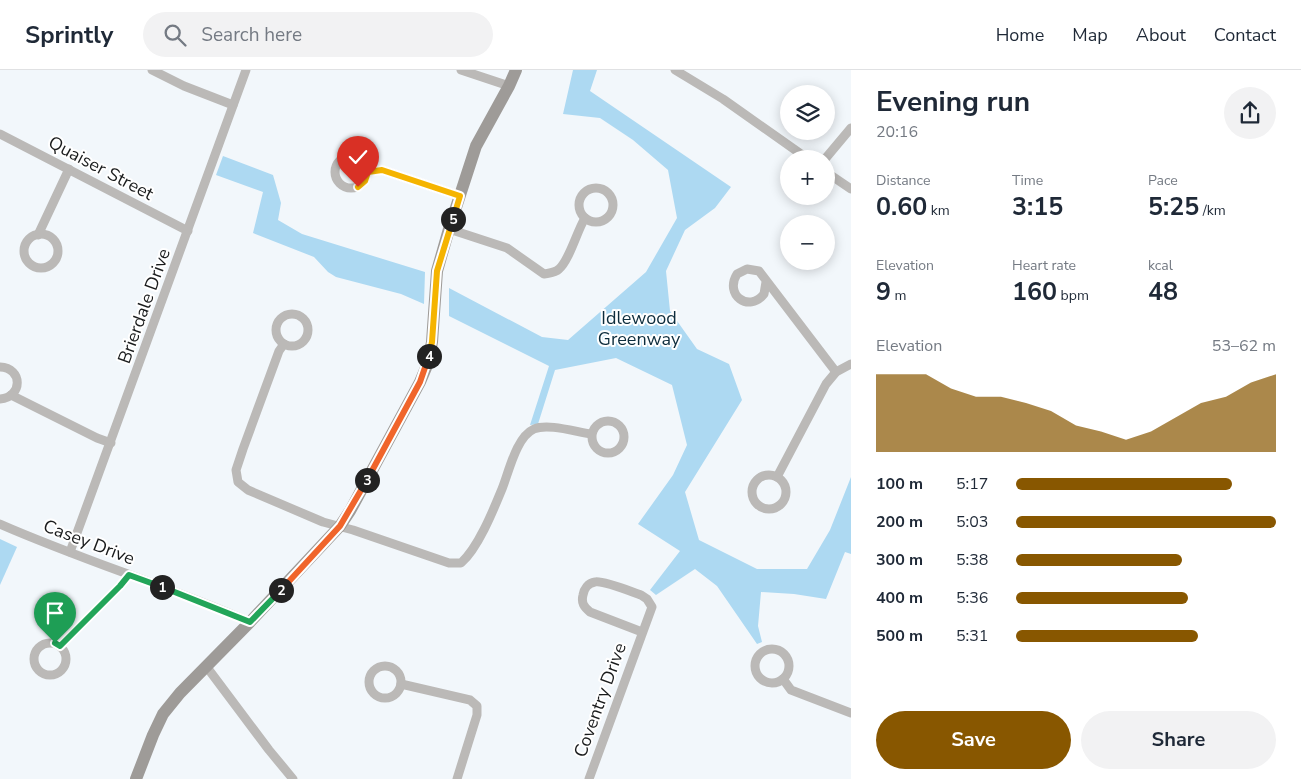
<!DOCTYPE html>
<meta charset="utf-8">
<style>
body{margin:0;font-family:"Nunito Sans",sans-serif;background:#f2f2f3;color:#1f2937;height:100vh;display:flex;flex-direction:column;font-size:19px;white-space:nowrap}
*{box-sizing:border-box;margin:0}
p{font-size:16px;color:#747a83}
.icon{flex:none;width:28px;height:28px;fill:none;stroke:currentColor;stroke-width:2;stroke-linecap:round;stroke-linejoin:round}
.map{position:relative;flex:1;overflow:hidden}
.details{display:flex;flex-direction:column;background:#fff;width:450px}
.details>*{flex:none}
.tools{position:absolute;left:780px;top:15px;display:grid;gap:10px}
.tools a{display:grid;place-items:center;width:55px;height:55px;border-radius:50%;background:#fff;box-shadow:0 2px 12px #0003;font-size:25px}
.pin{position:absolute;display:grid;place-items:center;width:42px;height:42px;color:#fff;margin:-51px -21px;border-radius:50% 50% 50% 0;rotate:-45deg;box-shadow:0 0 5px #0007}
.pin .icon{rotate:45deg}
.km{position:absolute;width:25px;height:25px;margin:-12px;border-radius:50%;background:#222;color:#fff;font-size:14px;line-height:25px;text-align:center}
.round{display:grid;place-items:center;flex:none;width:52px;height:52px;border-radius:26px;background:#f2f2f3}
.headline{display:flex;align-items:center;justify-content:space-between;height:85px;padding:0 25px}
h1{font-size:28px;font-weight:700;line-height:38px}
.figures{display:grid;grid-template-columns:repeat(3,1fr);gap:8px;height:85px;padding:5px 25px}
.figures div{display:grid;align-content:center}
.figures b{font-size:25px;font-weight:700}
.figures small{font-size:14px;font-weight:400}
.figures p{font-size:14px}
.chart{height:140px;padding:10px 25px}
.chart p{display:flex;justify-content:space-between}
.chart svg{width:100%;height:90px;margin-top:5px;fill:#885700;opacity:.7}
.primary-button{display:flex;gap:10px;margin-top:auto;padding:10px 25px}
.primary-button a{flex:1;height:58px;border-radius:30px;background:#885700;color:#fff;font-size:20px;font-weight:700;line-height:58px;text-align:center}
.primary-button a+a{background:#f2f2f3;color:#1f2937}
ul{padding:0 25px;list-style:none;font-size:16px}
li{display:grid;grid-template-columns:80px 60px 1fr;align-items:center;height:38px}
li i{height:12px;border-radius:6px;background:#885700}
header{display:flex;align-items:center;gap:30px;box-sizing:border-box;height:70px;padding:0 25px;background:#fff;border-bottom:1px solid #e0e1e3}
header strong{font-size:24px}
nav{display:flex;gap:28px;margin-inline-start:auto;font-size:18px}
.search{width:350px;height:45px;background:#f2f2f3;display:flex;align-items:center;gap:12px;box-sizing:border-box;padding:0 18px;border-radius:28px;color:#747a83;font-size:19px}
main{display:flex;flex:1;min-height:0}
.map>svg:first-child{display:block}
.green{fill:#add9f2}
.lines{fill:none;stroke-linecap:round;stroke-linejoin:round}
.street{stroke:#bbb9b7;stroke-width:9}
.secondary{stroke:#9e9b98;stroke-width:12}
.split-1-casing{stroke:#fff;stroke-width:10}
.split-2-casing{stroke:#fff;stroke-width:10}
.split-3-casing{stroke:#fff;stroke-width:10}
.split-4-casing{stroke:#fff;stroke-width:10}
.split-5-casing{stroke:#fff;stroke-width:10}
.split-6-casing{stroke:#fff;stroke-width:10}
.split-1{stroke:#22a559;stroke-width:6}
.split-2{stroke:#22a559;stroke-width:6}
.split-3{stroke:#f0652b;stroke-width:6}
.split-4{stroke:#f0652b;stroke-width:6}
.split-5{stroke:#f5b400;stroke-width:6}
.split-6{stroke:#f5b400;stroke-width:6}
.labels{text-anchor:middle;stroke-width:4;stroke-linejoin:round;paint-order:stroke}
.street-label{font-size:18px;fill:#191b1c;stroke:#fff}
.park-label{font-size:18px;fill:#0d2d3d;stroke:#fff}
</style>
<header>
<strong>Sprintly</strong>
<div class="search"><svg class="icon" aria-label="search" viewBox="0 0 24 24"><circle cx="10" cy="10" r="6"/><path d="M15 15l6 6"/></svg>Search here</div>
<nav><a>Home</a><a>Map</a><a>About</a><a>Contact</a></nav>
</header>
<main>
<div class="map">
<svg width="851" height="709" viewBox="0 0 851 709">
<rect width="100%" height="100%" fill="#f2f7fb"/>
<g class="green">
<path d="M573,0H597L590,21L731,117L715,138L685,160L666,201L670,241L697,279L729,294L742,330L685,422L699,470L757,499H807L830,460L851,407V484L845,482L826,529L794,524L761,522L758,556L762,572L757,574L717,516L695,499L656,525L650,520L680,481L638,454L673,405L687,375L672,315L616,288L555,300L538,354L530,355L549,296L449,246V218L542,267L568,270L646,202L677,148L668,100L633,70L600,48L563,44Z"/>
<path d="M223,86L273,105L281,133L278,150L302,164L425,202L424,234L401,224L336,207L328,202L314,187L253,163L263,122L216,105Z"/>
<path d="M0,469L17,477L0,515Z"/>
</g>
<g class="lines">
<g class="street">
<path d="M152,0L184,16L233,35"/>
<path d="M461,0L509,16"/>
<path d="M675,0L723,29L808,89"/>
<path d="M0,64L188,161"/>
<circle cx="351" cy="102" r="16"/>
<path d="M825,89L851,58"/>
<path d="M368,102L382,100L460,126"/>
<path d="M826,102L851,119"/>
<circle cx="596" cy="135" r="17"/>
<path d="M449,159L507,178L544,204C549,203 555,203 559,199C569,191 577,161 585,148"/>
<circle cx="41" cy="181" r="17"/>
<path d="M38,165L69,99"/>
<path d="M766,212L764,224C749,243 724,225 737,204L747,199L759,201L836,302"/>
<circle cx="292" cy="260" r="16"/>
<path d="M284,274L279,281L243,379L236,400L238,412L248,420L323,452L353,460L449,493H461C478,478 493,441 502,419C509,402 516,367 534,359C548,353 576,362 591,364"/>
<path d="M0,297C23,298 23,327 0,329"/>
<path d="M11,325L97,368L111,373"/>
<circle cx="608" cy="367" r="16"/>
<circle cx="769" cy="422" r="17"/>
<path d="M777,407L826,314L836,302L851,294"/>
<path d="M0,454C82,490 168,516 250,552"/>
<path d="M70,482L246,0"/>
<circle cx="50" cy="589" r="16"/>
<path d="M60,576L120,516L129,505"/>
<circle cx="772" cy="596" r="17"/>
<circle cx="385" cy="612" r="16"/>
<path d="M206,596L269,680L293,709"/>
<path d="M783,609L791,620L851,643"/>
<path d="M401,614L470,630L477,636V645L457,709"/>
<path d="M589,709L652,537L647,529L641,525C632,522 603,510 595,512C588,513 584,519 583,525C581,533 584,537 590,542L642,562"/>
</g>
<path class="secondary" d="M136,709L153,665L163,644L180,623L250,552L340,456L350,441L420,312L428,293L432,272L437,201L449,159L476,76L509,16L516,0"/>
</g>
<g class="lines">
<g class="split-1-casing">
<path id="split-1" d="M55,573L60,576L120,516L129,505L162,517"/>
</g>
<g class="split-2-casing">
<path id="split-2" d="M162,517L250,552L281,520"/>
</g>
<g class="split-3-casing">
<path id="split-3" d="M281,520L340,456L367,410"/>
</g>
<g class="split-4-casing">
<path id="split-4" d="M367,410L420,312L429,286"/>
</g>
<g class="split-5-casing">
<path id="split-5" d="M429,286L432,272L437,201L453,149"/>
</g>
<g class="split-6-casing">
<path id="split-6" d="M358,117L365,111L368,102L382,100L460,126L453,149"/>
</g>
<use href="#split-1" class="split-1"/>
<use href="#split-2" class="split-2"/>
<use href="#split-3" class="split-3"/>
<use href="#split-4" class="split-4"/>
<use href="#split-5" class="split-5"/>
<use href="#split-6" class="split-6"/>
</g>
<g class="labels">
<g class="street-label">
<text transform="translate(101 98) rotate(28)" y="6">Quaiser Street</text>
<text transform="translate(144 236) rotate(-70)" y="6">Brierdale Drive</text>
<text transform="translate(89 472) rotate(21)" y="6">Casey Drive</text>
<text transform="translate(600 630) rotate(-70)" y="6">Coventry Drive</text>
</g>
<g class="park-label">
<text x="639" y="254">Idlewood<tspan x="639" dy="21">Greenway</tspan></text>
</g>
</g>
</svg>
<div class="tools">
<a><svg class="icon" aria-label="layers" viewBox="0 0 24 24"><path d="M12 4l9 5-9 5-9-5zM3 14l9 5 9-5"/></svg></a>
<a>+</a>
<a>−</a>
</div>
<div class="pin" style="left:55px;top:573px;background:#1e9e55"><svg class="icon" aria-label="arrive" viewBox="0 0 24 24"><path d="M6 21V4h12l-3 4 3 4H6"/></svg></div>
<div class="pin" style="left:358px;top:117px;background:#d93025"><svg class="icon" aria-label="check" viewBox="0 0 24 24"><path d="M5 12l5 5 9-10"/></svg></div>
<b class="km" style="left:162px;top:517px">1</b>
<b class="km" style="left:281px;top:520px">2</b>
<b class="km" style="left:367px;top:410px">3</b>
<b class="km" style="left:429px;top:286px">4</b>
<b class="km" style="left:453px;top:149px">5</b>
</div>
<section class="details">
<div class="headline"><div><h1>Evening run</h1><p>20:16</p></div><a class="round"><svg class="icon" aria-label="share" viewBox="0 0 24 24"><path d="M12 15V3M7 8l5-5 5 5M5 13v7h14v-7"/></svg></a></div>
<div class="figures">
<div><p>Distance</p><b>0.60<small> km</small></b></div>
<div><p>Time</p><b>3:15</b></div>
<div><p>Pace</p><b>5:25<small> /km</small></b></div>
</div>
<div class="figures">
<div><p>Elevation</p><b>9<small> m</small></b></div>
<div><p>Heart rate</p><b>160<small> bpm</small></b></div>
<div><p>kcal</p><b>48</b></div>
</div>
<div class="chart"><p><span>Elevation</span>53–62 m</p>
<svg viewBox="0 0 160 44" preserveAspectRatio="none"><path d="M0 44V6L10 6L20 6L30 13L40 17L50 17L60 20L70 24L80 31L90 34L100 38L110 34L120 27L130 20L140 17L150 10L160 6V44z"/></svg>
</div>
<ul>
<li><b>100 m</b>5:17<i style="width:83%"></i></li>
<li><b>200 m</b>5:03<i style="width:100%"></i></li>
<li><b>300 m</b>5:38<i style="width:64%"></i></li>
<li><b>400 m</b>5:36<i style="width:66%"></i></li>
<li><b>500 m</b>5:31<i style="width:70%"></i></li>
</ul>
<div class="primary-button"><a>Save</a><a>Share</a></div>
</section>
</main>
